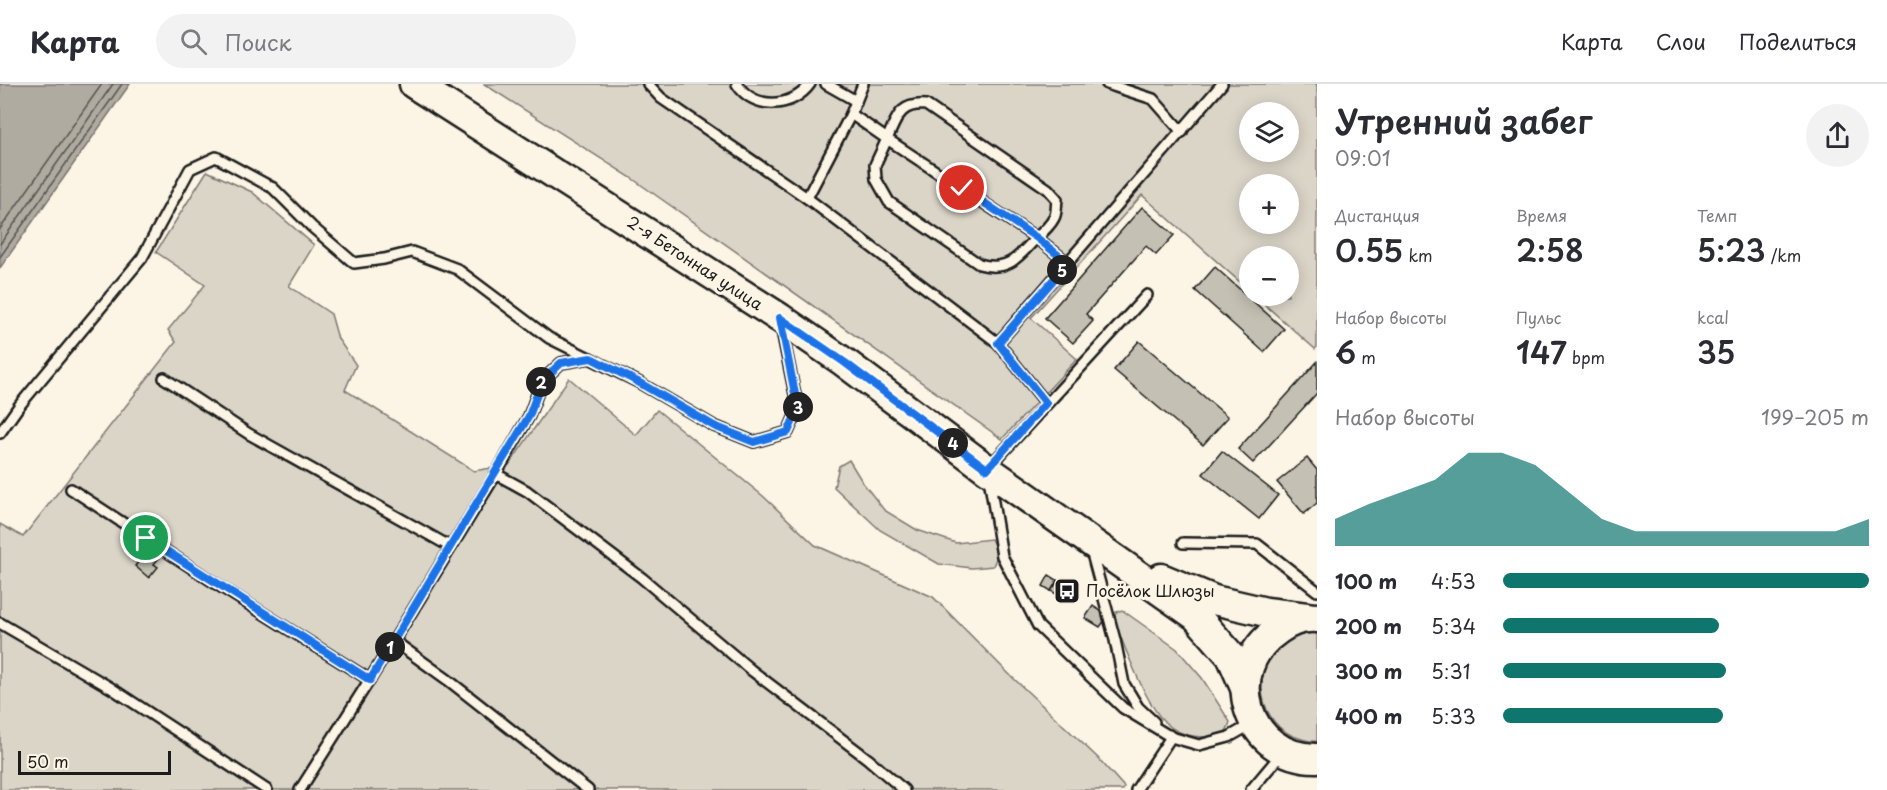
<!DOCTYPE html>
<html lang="ru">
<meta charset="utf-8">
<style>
body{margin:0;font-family:"Playpen Sans",sans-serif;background:#f2f2f3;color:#2b2b33;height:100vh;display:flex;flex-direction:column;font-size:22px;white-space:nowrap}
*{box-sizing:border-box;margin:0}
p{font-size:20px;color:#7c7c81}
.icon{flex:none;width:33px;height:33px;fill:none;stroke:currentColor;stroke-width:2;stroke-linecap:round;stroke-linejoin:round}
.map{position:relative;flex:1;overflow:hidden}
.panel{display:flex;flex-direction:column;background:#fff;width:570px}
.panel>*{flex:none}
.buttons{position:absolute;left:1239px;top:18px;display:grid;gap:12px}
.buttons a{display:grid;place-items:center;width:60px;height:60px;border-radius:50%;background:#fff;box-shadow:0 3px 15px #0003;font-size:30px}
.scale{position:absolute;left:18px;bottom:15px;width:153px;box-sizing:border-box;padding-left:6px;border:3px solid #1c1c1c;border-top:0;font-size:16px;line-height:21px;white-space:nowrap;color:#1c1c1c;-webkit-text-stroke:4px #fcf5e5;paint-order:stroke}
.pin{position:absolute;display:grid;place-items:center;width:51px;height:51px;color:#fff;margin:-26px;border:3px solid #fff;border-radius:50%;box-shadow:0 2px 6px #0007}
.km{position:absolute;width:30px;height:30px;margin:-15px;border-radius:50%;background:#222;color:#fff;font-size:16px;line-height:30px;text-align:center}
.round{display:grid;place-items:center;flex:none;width:63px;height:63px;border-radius:32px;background:#f2f2f3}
.overview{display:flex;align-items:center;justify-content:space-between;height:102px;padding:0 18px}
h1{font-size:33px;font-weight:600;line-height:45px}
.stats{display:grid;grid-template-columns:repeat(3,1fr);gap:9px;height:102px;padding:6px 18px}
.stats div{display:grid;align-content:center}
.stats b{font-size:30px;font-weight:600}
.stats small{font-size:16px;font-weight:400}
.stats p{font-size:16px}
.chart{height:168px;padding:12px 18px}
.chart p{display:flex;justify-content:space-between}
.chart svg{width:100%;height:108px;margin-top:6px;fill:#0f766e;opacity:.7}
ul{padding:0 18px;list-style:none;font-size:20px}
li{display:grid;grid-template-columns:96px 72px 1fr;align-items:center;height:45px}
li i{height:15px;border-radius:8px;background:#0f766e}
header{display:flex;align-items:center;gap:36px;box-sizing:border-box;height:84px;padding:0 30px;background:#fff;border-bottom:2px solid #e1e1e2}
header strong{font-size:28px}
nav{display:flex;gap:33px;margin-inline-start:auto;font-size:21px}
.search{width:420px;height:54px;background:#f2f2f3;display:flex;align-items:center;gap:15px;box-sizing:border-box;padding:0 21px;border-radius:33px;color:#7c7c81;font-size:22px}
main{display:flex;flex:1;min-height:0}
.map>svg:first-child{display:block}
.green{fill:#dbd5c8;stroke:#7c7872;stroke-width:1.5;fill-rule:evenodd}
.water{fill:#b0aba1;stroke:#75726c;stroke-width:1.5}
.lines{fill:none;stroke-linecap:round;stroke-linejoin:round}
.shore{stroke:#575551;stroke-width:1.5}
.building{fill:#c4c0b3;stroke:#1c1c1c;stroke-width:1.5}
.service-casing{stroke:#1c1c1c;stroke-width:14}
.primary-casing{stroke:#1c1c1c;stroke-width:33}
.service{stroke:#fcf5e5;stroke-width:9}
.primary{stroke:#fcf5e5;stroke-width:28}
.route-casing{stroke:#fff;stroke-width:12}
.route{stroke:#1a73e8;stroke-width:8}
.labels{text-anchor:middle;stroke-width:6;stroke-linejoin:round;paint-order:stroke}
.street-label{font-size:16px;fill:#1c1c1c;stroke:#fcf5e5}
.poi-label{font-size:16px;fill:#1c1c1c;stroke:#fcf5e5;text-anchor:start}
</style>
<header>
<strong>Карта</strong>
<div class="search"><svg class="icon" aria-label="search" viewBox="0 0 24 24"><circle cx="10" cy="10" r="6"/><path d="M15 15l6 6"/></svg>Поиск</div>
<nav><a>Карта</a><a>Слои</a><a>Поделиться</a></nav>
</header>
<main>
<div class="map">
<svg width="1317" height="706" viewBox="0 0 1317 706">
<rect width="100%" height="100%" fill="#fcf5e5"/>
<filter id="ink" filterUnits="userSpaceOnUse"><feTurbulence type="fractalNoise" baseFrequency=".0167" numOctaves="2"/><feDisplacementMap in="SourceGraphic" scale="12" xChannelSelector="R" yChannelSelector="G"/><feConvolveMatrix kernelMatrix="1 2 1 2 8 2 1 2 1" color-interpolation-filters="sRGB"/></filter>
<g filter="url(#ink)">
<g class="green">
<path d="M484,0H1317V263L1315,265L1255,212H1288V172H1250L1249,206L1142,111L1031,234L1077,275L1002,355L630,93ZM1250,28H1288V68H1250ZM1250,100H1288V140H1250Z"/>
<path d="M207,87L252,108L314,161L289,202L331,230L338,255L356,281L345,306L474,387L509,381L569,294L636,351L657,326L763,412L815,461L933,513L1011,592L1098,674L1124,703L1123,706H0V440L23,453L176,258L168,246L205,201L156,168Z"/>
<path d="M849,376L863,399L884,426L917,446L956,459L991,455L998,470L993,482L972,484L939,480L880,446L834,403L839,382Z"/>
<path d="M1122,526L1177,565L1202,594L1230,638C1226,652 1220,654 1206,653C1192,653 1177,649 1167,640C1146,623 1125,562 1114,537V529Z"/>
<path d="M1317,548V657C1310,658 1305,656 1299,654C1259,643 1248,585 1282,560C1292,552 1304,550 1317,548Z"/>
</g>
<path class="water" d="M0,0H130L0,184Z"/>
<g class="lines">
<g class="shore">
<path d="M0,145L102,0"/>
<path d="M0,160L113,0"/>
<path d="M0,173L122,0"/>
</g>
</g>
<g class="building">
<path d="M1142,123L1174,151L1156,171L1146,162L1086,230L1093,237L1073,259L1045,234Z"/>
<path d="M1215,183L1284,245L1264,268L1195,206Z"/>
<path d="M1139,257L1228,333L1203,361L1114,286Z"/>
<path d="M1317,278V309L1253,379L1238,365Z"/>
<path d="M1222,367L1278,411L1259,435L1203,390Z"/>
<path d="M1307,374L1317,386V419L1304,430L1277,398Z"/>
<path d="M144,455L162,470L154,480L158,483L149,494L135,482L142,473L134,466Z"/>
<path d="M1049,491L1057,496L1051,507L1043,502Z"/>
<path d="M1058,497L1066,502L1060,512L1051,507Z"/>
<path d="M1093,522L1108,532L1100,543L1085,534Z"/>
</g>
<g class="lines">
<g class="service-casing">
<g id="service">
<path d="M648,0L661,14L807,114L998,259L1222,0"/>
<path d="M737,0C754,27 793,24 810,0"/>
<path d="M826,0L856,17"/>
<path d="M1107,0L1153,15L1182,48"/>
<path d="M851,30L887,55C897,34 899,19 926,21L1048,105L1057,115C1056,121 1057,129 1054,134C1050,142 1042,149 1035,155C1018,174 1007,188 979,180L889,118L876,95L875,81L887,55L1037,154L1068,179"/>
<path d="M807,114L851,30L863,0"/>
<path d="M998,259L1046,319"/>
<path d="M164,294L249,350L451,463"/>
<path d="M0,349L19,322L142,174L190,85L216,73L273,104L312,143L354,179L384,175L412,168L457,185L549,254L638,298L714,342L754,358L788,348L798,325L781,242"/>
<path d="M990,382L1147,211"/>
<path d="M496,390L527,407L642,494L751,586L868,675L904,706"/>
<path d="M989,394L1002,472L1038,542L1123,624L1171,653L1199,661L1229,653L1252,640"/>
<path d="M71,405L221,503L370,596"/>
<path d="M1183,459L1257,460L1317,507"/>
<path d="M1091,466L1115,556L1124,600L1138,623L1154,638"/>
<path d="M0,539L111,604L267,706"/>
<path d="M394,557L448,596L588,706"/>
<path d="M300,706L379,581L496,390L529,332L542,297L561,279L590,274"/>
<path d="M1136,706L1171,653L1169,651"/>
<path d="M1251,706L1282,669"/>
</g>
</g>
<g class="primary-casing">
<g id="primary">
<path d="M414,0L780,234L844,278L987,385L1196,532L1231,572L1245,604"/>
<path d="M1161,494L1214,516L1266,528L1307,533"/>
<path d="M1317,534C1303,533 1289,538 1278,546C1219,585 1246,675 1317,674"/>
</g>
</g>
<use href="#service" class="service"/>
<use href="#primary" class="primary"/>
</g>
</g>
<g class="lines" filter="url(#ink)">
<g class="route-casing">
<path id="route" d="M146,454L370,596L529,332L542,297L561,279L591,274L638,298L714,342L754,358L788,348L798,325L780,234L844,278L987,385L1046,319L998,259L1068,179L1037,154L962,104"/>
</g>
<use href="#route" class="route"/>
</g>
<defs>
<g id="bus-square" transform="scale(1.35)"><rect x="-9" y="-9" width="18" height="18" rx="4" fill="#1c1c1c" stroke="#fcf5e5"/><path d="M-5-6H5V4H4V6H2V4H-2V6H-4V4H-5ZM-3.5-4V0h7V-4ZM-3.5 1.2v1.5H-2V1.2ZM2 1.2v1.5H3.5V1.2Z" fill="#fff"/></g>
</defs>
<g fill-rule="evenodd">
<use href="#bus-square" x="1067" y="507"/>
</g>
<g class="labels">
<g class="street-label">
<text transform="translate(695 179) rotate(33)" y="6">2-я Бетонная улица</text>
</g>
<g class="poi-label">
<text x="1086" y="513">Посёлок Шлюзы</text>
</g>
</g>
</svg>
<div class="buttons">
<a><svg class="icon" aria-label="layers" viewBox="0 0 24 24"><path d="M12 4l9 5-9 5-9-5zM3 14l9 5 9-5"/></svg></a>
<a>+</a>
<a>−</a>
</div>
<div class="scale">50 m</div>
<div class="pin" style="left:146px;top:454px;background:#1e9e55"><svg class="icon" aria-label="arrive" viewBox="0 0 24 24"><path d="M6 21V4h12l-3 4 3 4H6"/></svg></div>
<div class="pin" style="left:962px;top:104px;background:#d93025"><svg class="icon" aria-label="check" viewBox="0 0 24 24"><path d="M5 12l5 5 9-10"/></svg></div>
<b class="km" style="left:390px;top:563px">1</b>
<b class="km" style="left:541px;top:298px">2</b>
<b class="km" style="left:798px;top:323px">3</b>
<b class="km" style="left:953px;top:359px">4</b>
<b class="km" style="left:1062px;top:186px">5</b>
</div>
<section class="panel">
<div class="overview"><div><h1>Утренний забег</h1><p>09:01</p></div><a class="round"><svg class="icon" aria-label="share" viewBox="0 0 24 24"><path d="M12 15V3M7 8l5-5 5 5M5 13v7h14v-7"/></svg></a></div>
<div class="stats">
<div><p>Дистанция</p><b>0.55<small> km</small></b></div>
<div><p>Время</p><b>2:58</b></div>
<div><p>Темп</p><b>5:23<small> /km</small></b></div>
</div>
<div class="stats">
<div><p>Набор высоты</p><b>6<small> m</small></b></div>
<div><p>Пульс</p><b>147<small> bpm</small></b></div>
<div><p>kcal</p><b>35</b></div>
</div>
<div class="chart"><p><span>Набор высоты</span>199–205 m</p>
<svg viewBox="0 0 160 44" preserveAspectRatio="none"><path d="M0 44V33L10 27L20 22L30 17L40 6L50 6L60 11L70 22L80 33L90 38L100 38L110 38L120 38L130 38L140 38L150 38L160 33V44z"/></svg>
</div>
<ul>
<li><b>100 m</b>4:53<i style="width:100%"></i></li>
<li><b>200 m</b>5:34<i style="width:59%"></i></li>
<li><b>300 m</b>5:31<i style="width:61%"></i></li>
<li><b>400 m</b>5:33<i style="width:60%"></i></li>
</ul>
</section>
</main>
